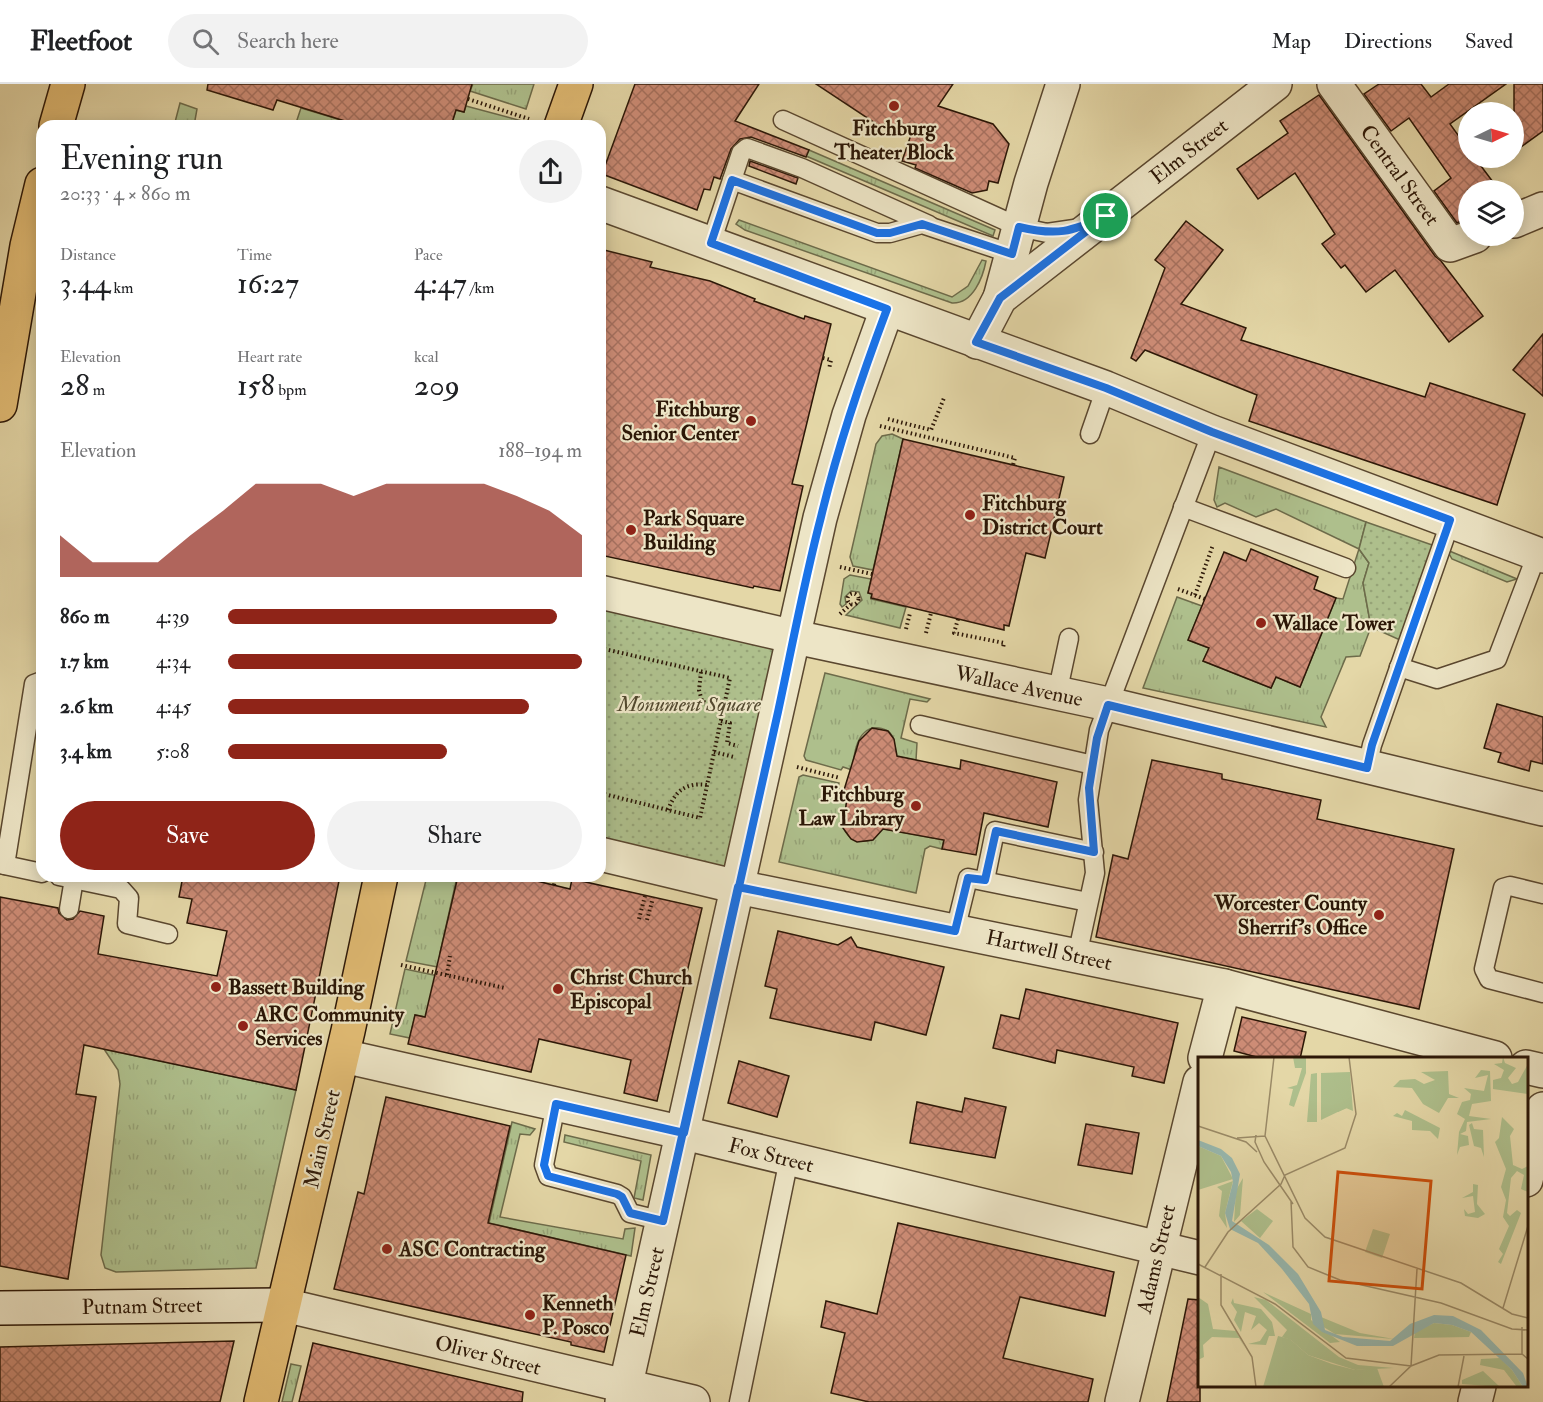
<!DOCTYPE html>
<meta charset="utf-8">
<style>
body{margin:0;font-family:"IM FELL Double Pica",serif;background:#f2f2f2;color:#202124;height:100vh;display:flex;flex-direction:column;font-size:22px;white-space:nowrap}
*{box-sizing:border-box;margin:0}
p{font-size:20px;color:#757577}
.icon{flex:none;width:33px;height:33px;fill:none;stroke:currentColor;stroke-width:2;stroke-linecap:round;stroke-linejoin:round}
.map{position:relative;flex:1;overflow:hidden}
.sheet{position:absolute;left:36px;top:36px;width:570px;height:762px;display:flex;flex-direction:column;background:#fff;border-radius:18px;box-shadow:0 3px 15px #0003}
.sheet>*{flex:none}
.needle{width:39px;rotate:85deg}
.buttons{position:absolute;left:1458px;top:18px;display:grid;gap:12px}
.buttons a{display:grid;place-items:center;width:66px;height:66px;border-radius:50%;background:#fff;box-shadow:0 3px 15px #0003;font-size:30px}
.pin{position:absolute;display:grid;place-items:center;width:51px;height:51px;color:#fff;margin:-26px;border:3px solid #fff;border-radius:50%;box-shadow:0 2px 6px #0007}
.round{display:grid;place-items:center;flex:none;width:63px;height:63px;border-radius:32px;background:#f2f2f2}
.summary{display:flex;align-items:center;justify-content:space-between;height:102px;padding:0 24px}
h1{font-size:33px;font-weight:600;line-height:45px}
.figures{display:grid;grid-template-columns:repeat(3,1fr);gap:9px;height:102px;padding:6px 24px}
.figures div{display:grid;align-content:center}
.figures b{font-size:30px;font-weight:600}
.figures small{font-size:16px;font-weight:400}
.figures p{font-size:16px}
.chart{height:168px;padding:12px 24px}
.chart p{display:flex;justify-content:space-between}
.chart svg{width:100%;height:108px;margin-top:6px;fill:#8f2418;opacity:.7}
.action{display:flex;gap:12px;margin-top:auto;padding:12px 24px}
.action a{flex:1;height:69px;border-radius:36px;background:#8f2418;color:#fff;font-size:24px;font-weight:600;line-height:69px;text-align:center}
.action a+a{background:#f2f2f2;color:#202124}
ul{padding:0 24px;list-style:none;font-size:20px}
li{display:grid;grid-template-columns:96px 72px 1fr;align-items:center;height:45px}
li i{height:15px;border-radius:8px;background:#8f2418}
header{display:flex;align-items:center;gap:36px;box-sizing:border-box;height:84px;padding:0 30px;background:#fff;border-bottom:2px solid #e0e0e0}
header strong{font-size:28px}
nav{display:flex;gap:33px;margin-inline-start:auto;font-size:21px}
.search{width:420px;height:54px;background:#f2f2f2;display:flex;align-items:center;gap:15px;box-sizing:border-box;padding:0 21px;border-radius:33px;color:#757577;font-size:22px}
.map>svg:first-child{display:block}
.grass{fill:url(#grass-tufts);stroke:#6d6b4a;stroke-width:1.5}
.park{fill:url(#park-dots);stroke:#6d6b4a;stroke-width:1.5}
.building{fill:url(#building-cross-hatch);stroke:#2c1707;stroke-width:1.5}
.lines{fill:none;stroke-linecap:round;stroke-linejoin:round}
.service-casing{stroke:#5a472f;stroke-width:21}
.minor-casing{stroke:#5a472f;stroke-width:36}
.secondary-casing{stroke:#2c1707;stroke-width:36}
.trunk-casing{stroke:#2c1707;stroke-width:36}
.path{stroke:#2c1707;stroke-width:4;stroke-dasharray:1.5 3;stroke-linecap:butt}
.service{stroke:#ede5c6;stroke-width:18}
.minor{stroke:#ede5c6;stroke-width:33}
.secondary{stroke:#ede5c6;stroke-width:33}
.trunk{stroke:#e2bc74;stroke-width:33}
.route-casing{stroke:#fff;stroke-width:12}
.route{stroke:#1a73e8;stroke-width:8}
.poi-dot{fill:#8f2418;stroke:#ede5c6;stroke-width:2}
.labels{text-anchor:middle;stroke-width:4.5;stroke-linejoin:round;paint-order:stroke}
.poi-label{font-size:21px;font-weight:bold;fill:#2c1707;stroke:#ede5c6;text-anchor:start}
.street-label{font-size:21px;fill:#2c1707;stroke:#ede5c6}
.park-label{font-size:21px;font-style:italic;fill:#53492f;stroke:#ede5c6}
.inset-road{fill:none;stroke:#9a8a67;stroke-width:1.5}
.view{fill:#cc4f0b;fill-opacity:0.15;stroke:#cc4f0b;stroke-width:3}
.inset-edge{fill:none;stroke:#2c1707;stroke-width:3}
</style>
<header>
<strong>Fleetfoot</strong>
<div class="search"><svg class="icon" aria-label="search" viewBox="0 0 24 24"><circle cx="10" cy="10" r="6"/><path d="M15 15l6 6"/></svg>Search here</div>
<nav><a>Map</a><a>Directions</a><a>Saved</a></nav>
</header>
<div class="map">
<svg width="1543" height="1318" viewBox="0 0 1543 1318">
<defs>
<pattern id="grass-tufts" width="24" height="20" patternUnits="userSpaceOnUse" patternTransform="scale(1.5)"><rect width="24" height="20" fill="#aebf8c"/><path d="M3 7l-1-3M5 7V3M7 7l1-3M15 17l-1-3M17 17v-4M19 17l1-3" fill="none" stroke="#96a377"/></pattern>
<pattern id="park-dots" width="8" height="8" patternUnits="userSpaceOnUse" patternTransform="scale(1.5)"><rect width="8" height="8" fill="#aebf8c"/><path d="M2 2h.1M6 6h.1" fill="none" stroke="#96a377" stroke-width="1.8" stroke-linecap="round"/></pattern>
<pattern id="building-cross-hatch" width="8" height="8" patternUnits="userSpaceOnUse" patternTransform="scale(1.5)"><rect width="8" height="8" fill="#cd8c76"/><path d="M0 0l8 8M0 8l8-8" fill="none" stroke="#a7715f"/></pattern>
</defs>
<rect width="100%" height="100%" fill="#e4d7a7"/>
<filter id="stains"><feTurbulence type="fractalNoise" baseFrequency=".00333" numOctaves="4"/><feColorMatrix values="0 0 0 0 .2 0 0 0 0 .09 0 0 0 0 .02 0 0 0 .5 -.17"/></filter>
<radialGradient id="worn" r=".72"><stop offset=".6" stop-color="#630" stop-opacity="0"/><stop offset="1" stop-color="#630" stop-opacity=".3"/></radialGradient>
<g class="grass">
<path d="M473,0H534L526,25L470,7Z"/>
<path d="M180,19L197,25L194,42H174Z"/>
<path d="M466,22L522,37L521,42H451L456,26L464,28Z"/>
<path d="M301,24L361,42H295Z"/>
<path d="M809,66L995,146L993,152L806,72Z"/>
<path d="M739,136L952,213L968,202L982,176L986,177C983,193 973,220 952,219L745,146L736,140Z"/>
<path d="M892,350L903,355L873,486L853,482L850,473L876,360L882,352Z"/>
<path d="M1219,383L1366,438L1359,465L1369,479L1363,499L1371,543L1360,572L1346,573L1321,633L1326,643L1143,604L1177,513L1202,522L1188,556L1209,564L1203,577L1271,604L1276,593L1300,603L1336,514L1343,515L1359,465L1276,425L1256,433L1225,419L1217,423L1214,416Z"/>
<path d="M1447,466L1517,495L1507,498L1452,475Z"/>
<path d="M850,491L871,495L868,509L872,510L871,515L906,523L900,544L846,531L862,516L859,508L851,507L845,513L846,520L842,523L840,520L844,495Z"/>
<path d="M825,589L930,615L927,618L910,615L901,654L917,659L916,676L893,672C893,667 894,662 894,657C892,643 873,640 864,649C855,657 854,674 852,686L843,683L841,686L806,676L804,672Z"/>
<path d="M803,691L839,699L838,704L848,707L843,743C849,757 858,759 872,756L879,744L944,756L942,765L930,762L925,765L916,809L779,778L799,693Z"/>
<path d="M427,792L457,793L440,869L443,884L406,877Z"/>
<path d="M405,885L505,906L425,933L415,931L410,954L390,950Z"/>
<path d="M104,965L296,1006L256,1184L116,1188L105,1184L101,1171L120,1000L118,986Z"/>
<path d="M512,1038L535,1045L530,1051L520,1050L500,1133L623,1155L625,1145L635,1144L631,1172L489,1139Z"/>
<path d="M565,1051L651,1071L643,1116L634,1114L641,1077L564,1058Z"/>
<path d="M291,1280L301,1282L292,1318H282Z"/>
</g>
<g class="park">
<path d="M1366,438L1435,462L1400,556L1371,543L1363,499L1369,479L1359,465Z"/>
<path d="M600,508L795,553L738,803L600,770Z"/>
</g>
<g class="building">
<path d="M208,0H472L464,28L456,26L451,42H361L277,16L273,26L207,6Z"/>
<path d="M635,0H759L735,37L809,66L806,73L751,53L740,55L731,65L720,95L714,93L710,106L704,105L697,126L602,90Z"/>
<path d="M816,0H953L938,22L993,40L1009,60L998,99L989,97L987,106L972,109L915,84L916,81L902,77L913,45H884Z"/>
<path d="M1379,0H1421L1431,13L1449,0H1506L1450,40L1468,65V74H1475L1499,106H1468V134L1457,139L1434,107L1451,94L1409,34L1391,47L1364,10Z"/>
<path d="M1514,0H1543V47L1514,68Z"/>
<path d="M1319,11L1435,172L1441,177L1483,232L1449,258L1395,186L1366,208L1345,181L1341,184L1322,160L1335,150L1295,89L1258,115L1237,85L1288,49L1280,37Z"/>
<path d="M750,77L798,94L796,100L749,82Z"/>
<path d="M1186,137L1223,166L1181,220L1246,244L1241,256L1425,313L1430,299L1525,330L1497,421L1249,337L1257,311L1145,266L1136,277L1131,274L1165,184L1155,176Z"/>
<path d="M600,165L652,178L650,183L710,197L755,215L754,217L804,235L805,232L831,240L792,400L803,402L780,507L754,502L753,504L600,471Z"/>
<path d="M1543,250V312L1513,286Z"/>
<path d="M903,355L1064,393L1045,474L1026,469L1009,542L1004,541V546L871,514L872,510L868,509Z"/>
<path d="M1251,465L1318,493L1314,505L1336,514L1300,603L1276,593L1271,604L1203,577L1209,564L1188,556L1224,468L1246,477Z"/>
<path d="M1497,620L1543,633V680L1531,677L1529,687L1498,678L1501,669L1484,664Z"/>
<path d="M872,644L888,647L894,655L897,672L960,685L961,676L1057,698L1048,743L984,729L976,771L942,765L944,756L883,745L873,756L857,758L851,755L843,744L848,707L844,706L859,657Z"/>
<path d="M1152,676L1222,690V695L1321,716L1317,735L1454,765L1419,925L1096,853L1113,771L1128,775Z"/>
<path d="M183,792H340L296,1006L84,961L76,1010L96,1013L68,1195L0,1182V813L58,824L59,829L67,836L73,835L80,827L104,832L98,870L217,892L227,847L187,839L192,815L179,813Z"/>
<path d="M458,792H516L570,805L572,795L702,824L657,1017L624,1009L631,976L539,955L531,988L408,960L415,931L425,933Z"/>
<path d="M778,847L838,861L851,853L857,863L944,883L926,951L875,938L871,956L770,934L777,905L765,902Z"/>
<path d="M1026,905L1178,939L1164,999L1132,992L1134,983L1057,966L1055,979L993,964L1001,931L1019,935Z"/>
<path d="M1242,933L1306,948L1300,975H1264L1234,967Z"/>
<path d="M739,977L789,992L777,1033L728,1019Z"/>
<path d="M386,1013L510,1042L488,1139L626,1171L604,1268L571,1261V1258L334,1205L358,1108L364,1110Z"/>
<path d="M965,1014L1006,1023L995,1074L910,1059L917,1018L962,1028Z"/>
<path d="M1086,1040L1139,1049L1132,1090L1078,1081Z"/>
<path d="M898,1139L1114,1188L1105,1232L1020,1213L1003,1274L1093,1295L1088,1318H869L831,1309L845,1249L821,1243L826,1217L877,1230Z"/>
<path d="M1188,1215L1200,1216V1318H1167Z"/>
<path d="M234,1257L220,1318H0V1263Z"/>
<path d="M313,1259L523,1308L522,1318H299Z"/>
</g>
<g class="lines">
<g class="service-casing">
<g id="service">
<path d="M783,36L1019,143L1047,149L1081,144"/>
<path d="M732,96L877,149H890L922,140L1012,170"/>
<path d="M711,159L741,69L747,64L802,84L929,141"/>
<path d="M1090,350L1106,304"/>
<path d="M1183,423L1346,484"/>
<path d="M1399,583L1437,595L1497,575L1537,470"/>
<path d="M1057,610L1069,554"/>
<path d="M920,641L1093,681"/>
<path d="M1367,683L1372,661L1451,436"/>
<path d="M0,780L42,789"/>
<path d="M5,781L34,600L42,597"/>
<path d="M59,792L121,805L129,814L127,840L168,850"/>
<path d="M985,796L995,747L1094,768"/>
<path d="M1543,810L1510,802L1503,804L1484,885L1489,895L1543,909"/>
<path d="M69,825L74,795"/>
<path d="M955,847L968,794L1088,818"/>
<path d="M1077,872L1095,789L1088,716L1099,646L1212,348"/>
<path d="M556,1020L544,1081L548,1092L617,1110L622,1113L630,1129L663,1137"/>
<path d="M739,1318L789,1075"/>
</g>
</g>
<g class="minor-casing">
<g id="minor">
<path d="M1334,0L1450,161L1475,152"/>
<path d="M600,119L1106,304L1212,348L1543,472"/>
<path d="M1514,137L1543,125"/>
<path d="M1000,214L1031,99L1063,0"/>
<path d="M977,258L1000,214L1275,0"/>
<path d="M600,508L795,553L1108,620L1543,725"/>
<path d="M600,770L738,803L1224,902L1495,974"/>
<path d="M343,972L684,1049L1200,1174"/>
<path d="M1205,974L1224,902"/>
<path d="M1526,983L1543,987"/>
<path d="M1526,1096L1543,1025"/>
<path d="M284,1221L693,1318"/>
<path d="M622,1318L820,434L849,331L887,225"/>
<path d="M1122,1318L1200,998"/>
<path d="M1475,1318L1479,1302"/>
</g>
</g>
<g class="secondary-casing">
<path id="secondary" d="M0,1224L284,1221"/>
</g>
<g class="trunk-casing">
<g id="trunk">
<path d="M56,42L68,0"/>
<path d="M561,42L576,0"/>
<path d="M0,321L27,162L42,100"/>
<path d="M261,1318L348,947L381,792"/>
</g>
</g>
<g class="path">
<path d="M468,15L529,35"/>
<path d="M823,274L831,276L829,285"/>
<path d="M888,335L931,346L944,314"/>
<path d="M880,342L1015,374L1013,381"/>
<path d="M840,483L872,490"/>
<path d="M1178,505L1205,515"/>
<circle cx="853" cy="515" r="5.5"/>
<path d="M1195,511L1213,461"/>
<path d="M840,530L851,520"/>
<path d="M958,535L954,549L1004,559L1003,564"/>
<path d="M906,545L910,529"/>
<path d="M926,549L931,529"/>
<path d="M600,564L730,594L700,734L600,709"/>
<path d="M701,588L699,606L702,617L723,627"/>
<path d="M721,637L730,639L727,659L738,662"/>
<path d="M714,668L734,673"/>
<path d="M797,683L840,694"/>
<path d="M668,726C675,707 686,698 707,701"/>
<path d="M554,801L556,792"/>
<path d="M639,835L645,812"/>
<path d="M647,836L653,814"/>
<path d="M401,881L505,904"/>
<path d="M447,891L450,872"/>
</g>
<use href="#service" class="service"/>
<use href="#minor" class="minor"/>
<use href="#secondary" class="secondary"/>
<use href="#trunk" class="trunk"/>
</g>
<g class="lines">
<g class="route-casing">
<path id="route" d="M1106,132C1071,148 1057,152 1019,143L1012,170L922,140L890,149H877L732,96L711,159L887,225C861,294 838,362 821,433C804,498 792,563 778,628C746,769 715,909 684,1049L556,1020L544,1081L548,1092L617,1110L622,1113L630,1129L663,1137L738,803L955,847L968,794L985,796L996,747L1094,768L1089,704L1097,654L1108,621L1367,684L1372,661L1450,436L1212,348L1106,304L976,258L1000,214L1106,132"/>
</g>
<use href="#route" class="route"/>
</g>
<g class="poi-dot">
<circle cx="894" cy="22" r="6"/>
<circle cx="751" cy="337" r="6"/>
<circle cx="970" cy="431" r="6"/>
<circle cx="631" cy="446" r="6"/>
<circle cx="1261" cy="539" r="6"/>
<circle cx="916" cy="722" r="6"/>
<circle cx="1379" cy="831" r="6"/>
<circle cx="216" cy="903" r="6"/>
<circle cx="558" cy="905" r="6"/>
<circle cx="243" cy="942" r="6"/>
<circle cx="387" cy="1165" r="6"/>
<circle cx="530" cy="1231" r="6"/>
</g>
<g class="labels">
<g class="poi-label">
<text x="894" y="51" text-anchor="middle">Fitchburg<tspan x="894" dy="24">Theater Block</tspan></text>
<text x="739" y="332" text-anchor="end">Fitchburg<tspan x="739" dy="24">Senior Center</tspan></text>
<text x="982" y="426">Fitchburg<tspan x="982" dy="24">District Court</tspan></text>
<text x="643" y="441">Park Square<tspan x="643" dy="24">Building</tspan></text>
<text x="1273" y="546">Wallace Tower</text>
<text x="904" y="717" text-anchor="end">Fitchburg<tspan x="904" dy="24">Law Library</tspan></text>
<text x="1367" y="826" text-anchor="end">Worcester County<tspan x="1367" dy="24">Sherrif's Office</tspan></text>
<text x="570" y="900">Christ Church<tspan x="570" dy="24">Episcopal</tspan></text>
<text x="228" y="910">Bassett Building</text>
<text x="255" y="937">ARC Community<tspan x="255" dy="24">Services</tspan></text>
<text x="399" y="1172">ASC Contracting</text>
<text x="542" y="1226">Kenneth<tspan x="542" dy="24">P. Posco</tspan></text>
</g>
<g class="street-label">
<text transform="translate(1189 67) rotate(-38)" y="7">Elm Street</text>
<text transform="translate(1400 91) rotate(54)" y="7">Central Street</text>
<text transform="translate(1019 602) rotate(12)" y="7">Wallace Avenue</text>
<text transform="translate(1049 866) rotate(12)" y="7">Hartwell Street</text>
<text transform="translate(322 1055) rotate(-77)" y="7">Main Street</text>
<text transform="translate(771 1071) rotate(14)" y="7">Fox Street</text>
<text transform="translate(1156 1175) rotate(-77)" y="7">Adams Street</text>
<text transform="translate(647 1208) rotate(-77)" y="7">Elm Street</text>
<text transform="translate(142 1222) rotate(-1)" y="7">Putnam Street</text>
<text transform="translate(488 1271) rotate(14)" y="7">Oliver Street</text>
</g>
<g class="park-label">
<text x="689" y="627">Monument Square</text>
</g>
</g>
<g transform="translate(1198 973)">
<rect width="330" height="330" fill="#e4d7a7"/>
<path d="M59,152L75,164L62,181L43,164Z" fill="#aebf8c"/>
<path d="M95,0H108V16L96,50L91,48L95,32L89,31L99,28L104,11H97ZM305,0L307,6L318,11L310,21L314,27L320,25L330,7V37L295,32V23L303,21L306,13L296,7L304,6ZM283,13L292,14L293,44L274,47L271,59L293,62L269,65L268,74L262,77L270,79L271,88L262,90L259,98L261,75L267,62L259,57L264,45L272,43L273,37L266,31L286,34L290,18L277,21ZM250,14L251,37L261,41H250L241,56L225,47L214,31L195,30L202,23L217,22L226,27L237,23L223,15ZM207,53L242,71L240,82L232,74L214,73V64L195,59L199,56L204,59ZM304,60L316,72L312,79L315,108L324,112L330,109V135L323,132L326,118L319,114L313,121L309,156L312,159L319,153L323,156L303,207L300,205L305,197L301,192L311,169L305,160L308,143L303,130L308,112L297,85L301,81ZM274,66L276,72L285,73L286,100L283,91L276,89L271,68ZM45,121L42,158L36,165L38,133ZM35,124L27,156L29,171L21,159L24,134L19,130ZM275,127L280,128L279,147L287,157L280,161L267,159L266,152L270,157L277,155L275,139L264,141L275,135ZM65,235L113,257V263L142,285L132,286ZM0,240L10,247L15,272L38,274L47,291L41,281L14,280L5,288L6,300L0,303ZM56,240L68,243L141,300L160,308L196,311L157,313L110,298L93,283L84,280L89,273ZM35,241L36,246L63,252L74,265L77,279H71L68,288L50,287L62,284L69,273L61,266L53,273L58,259L47,255L43,275L36,263L39,255L33,246ZM123,260L162,276L196,282L137,277L124,269ZM302,301L314,313L325,330H319L306,313L282,308L283,302ZM285,314L302,330L264,327V323Z" fill="#aebf8c"/>
<path d="M80,279L92,282L110,298L134,307L157,313L179,311L186,330H65Z" fill="#aebf8c"/>
<path d="M152,15L155,54L148,51L123,63V16ZM119,16V65H109L113,17ZM0,89L23,99L35,122L0,133ZM175,172L192,177L184,201L167,195ZM236,266L254,268L273,275L271,280L216,281L217,275Z" fill="#aebf8c"/>
<path d="M125,20H135L149,51L140,55L125,53Z" fill="#aebf8c"/>
<path d="M0,83L23,92L34,101L42,117L34,164L71,188L100,217L123,255L127,273L145,280L192,284L212,267L236,258L255,259L283,273L325,316L330,330H325L314,313L273,275L254,268L236,266L195,289H159L124,275L115,267L111,247L84,212L60,186L32,172L27,156L35,125L33,115L23,99L0,89Z" fill="#97b8af"/>
<path class="inset-road" d="M0,69L48,85L59,95M58,78L57,85L66,105L95,147M67,79L76,0M39,81L67,79L107,161L127,180L263,226L314,257L330,261M93,144L95,190L110,210L142,223L243,246L314,272L330,273M0,207L77,247L148,301L213,309M7,210L30,175L83,127L87,118L147,91L158,57L151,0M23,217V248L54,300L58,330M305,251L330,169M324,270V297L330,302M213,309L219,212M191,330L213,309L241,298L324,297M260,330L266,299"/>
<path class="view" d="M140,115L233,124L224,232L131,224Z"/>
<rect width="330" height="330" class="inset-edge"/>
</g>
<rect width="100%" height="100%" filter="url(#stains)"/>
<rect width="100%" height="100%" fill="url(#worn)"/>
</svg>
<div class="buttons">
<a><svg class="needle" viewBox="-14 -14 28 28"><path d="M0-13l5 13h-10z" fill="#e53935"/><path d="M0 13l5-13h-10z" fill="#757577"/></svg></a>
<a><svg class="icon" aria-label="layers" viewBox="0 0 24 24"><path d="M12 4l9 5-9 5-9-5zM3 14l9 5 9-5"/></svg></a>
</div>
<div class="pin" style="left:1106px;top:132px;background:#1e9e55"><svg class="icon" aria-label="arrive" viewBox="0 0 24 24"><path d="M6 21V4h12l-3 4 3 4H6"/></svg></div>
<section class="sheet">
<div class="summary"><div><h1>Evening run</h1><p>20:33 · 4 × 860 m</p></div><a class="round"><svg class="icon" aria-label="share" viewBox="0 0 24 24"><path d="M12 15V3M7 8l5-5 5 5M5 13v7h14v-7"/></svg></a></div>
<div class="figures">
<div><p>Distance</p><b>3.44<small> km</small></b></div>
<div><p>Time</p><b>16:27</b></div>
<div><p>Pace</p><b>4:47<small> /km</small></b></div>
</div>
<div class="figures">
<div><p>Elevation</p><b>28<small> m</small></b></div>
<div><p>Heart rate</p><b>158<small> bpm</small></b></div>
<div><p>kcal</p><b>209</b></div>
</div>
<div class="chart"><p><span>Elevation</span>188–194 m</p>
<svg viewBox="0 0 160 44" preserveAspectRatio="none"><path d="M0 44V27L10 38L20 38L30 38L40 27L50 17L60 6L70 6L80 6L90 11L100 6L110 6L120 6L130 6L140 11L150 17L160 27V44z"/></svg>
</div>
<ul>
<li><b>860 m</b>4:39<i style="width:93%"></i></li>
<li><b>1.7 km</b>4:34<i style="width:100%"></i></li>
<li><b>2.6 km</b>4:45<i style="width:85%"></i></li>
<li><b>3.4 km</b>5:08<i style="width:62%"></i></li>
</ul>
<div class="action"><a>Save</a><a>Share</a></div>
</section>
</div>
